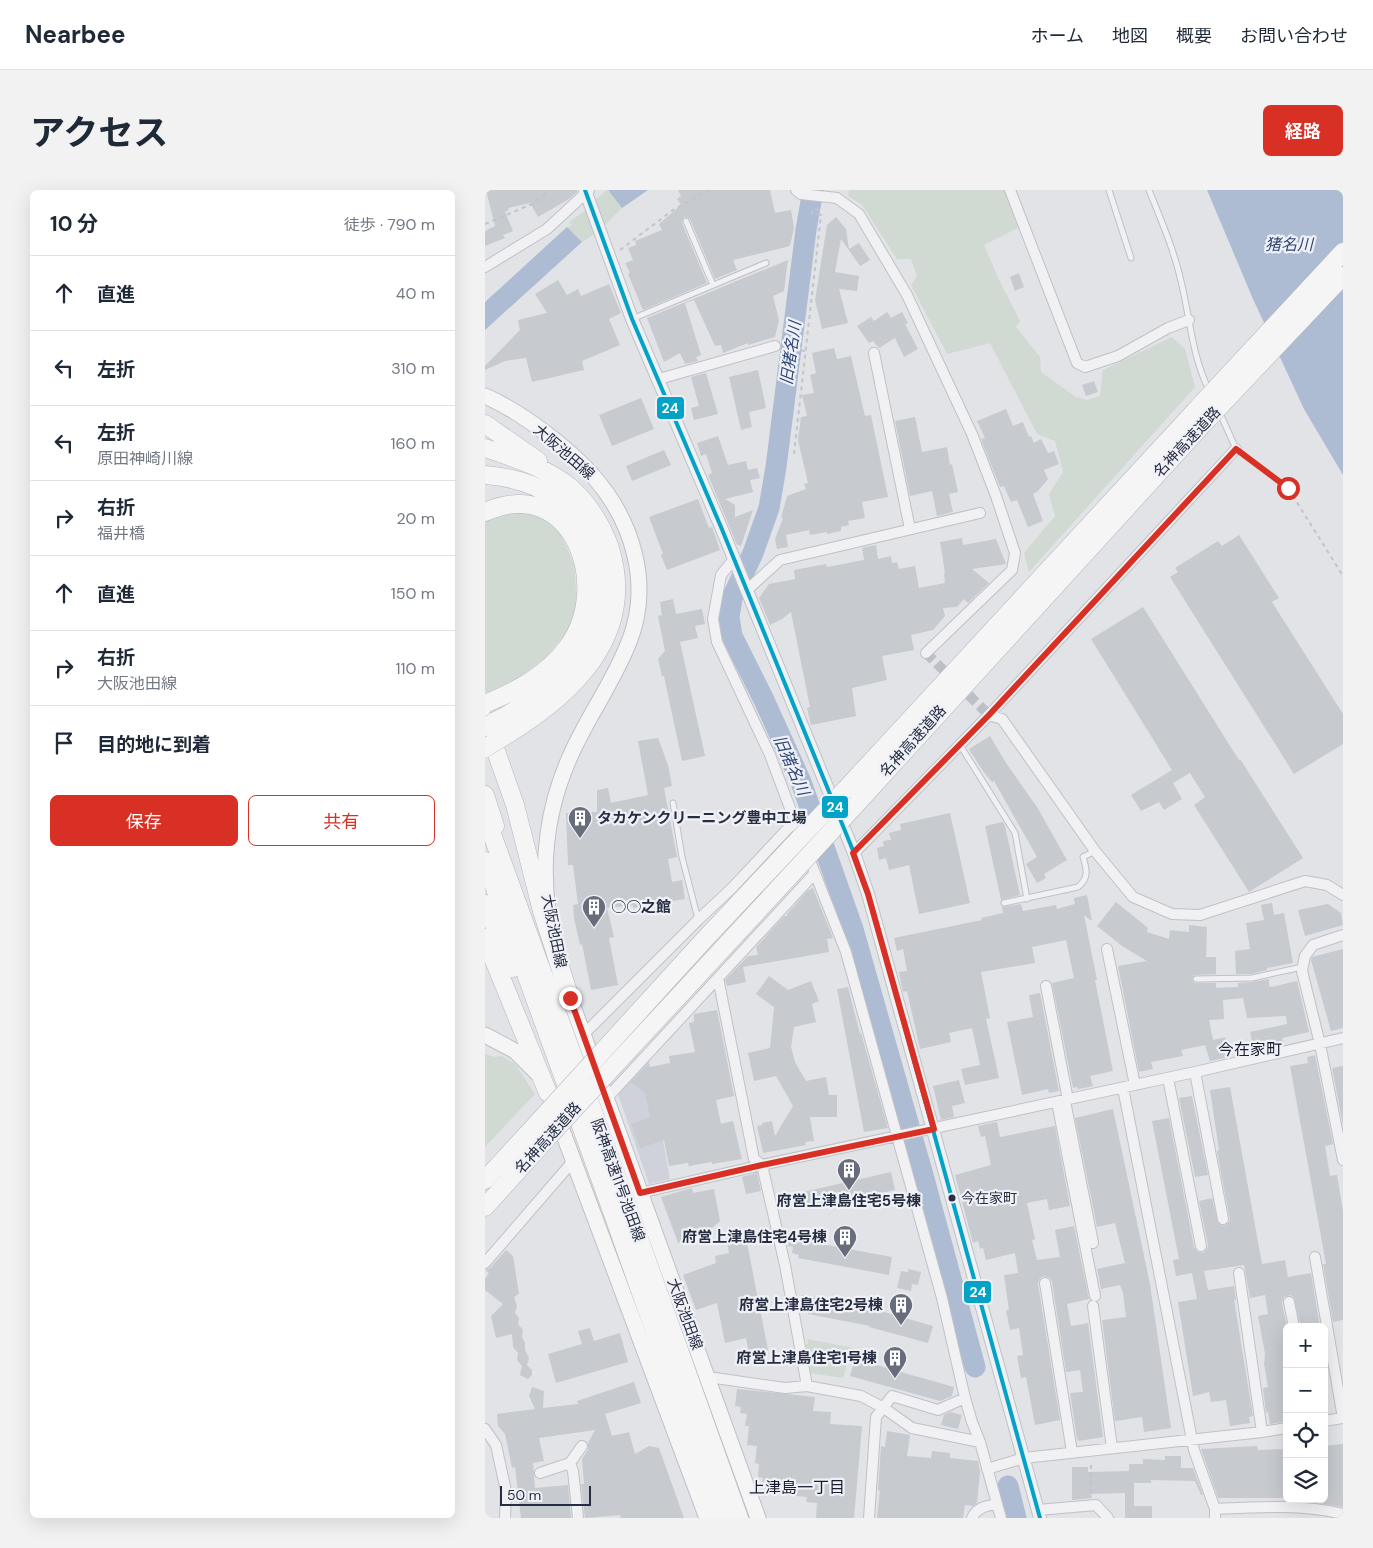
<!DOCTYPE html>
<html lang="ja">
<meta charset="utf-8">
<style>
:root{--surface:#fff;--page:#f2f2f3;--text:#1f2937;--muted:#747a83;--line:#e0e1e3;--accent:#d93025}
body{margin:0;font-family:"DM Sans","Noto Sans JP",sans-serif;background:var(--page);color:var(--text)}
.controls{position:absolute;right:15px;bottom:15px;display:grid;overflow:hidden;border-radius:8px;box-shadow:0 5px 20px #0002}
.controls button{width:45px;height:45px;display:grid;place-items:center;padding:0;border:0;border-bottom:1px solid var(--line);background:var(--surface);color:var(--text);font:25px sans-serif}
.scale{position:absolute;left:15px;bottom:12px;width:91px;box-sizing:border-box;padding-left:5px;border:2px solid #272e41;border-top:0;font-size:14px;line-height:18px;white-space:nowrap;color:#272e41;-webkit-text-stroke:4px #eff1f7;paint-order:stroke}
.stop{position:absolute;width:15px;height:15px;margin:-11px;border:4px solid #d93025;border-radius:50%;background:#fff}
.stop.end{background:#d93025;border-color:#fff;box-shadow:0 1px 5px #0008}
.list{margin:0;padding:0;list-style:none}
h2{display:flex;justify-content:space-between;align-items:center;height:65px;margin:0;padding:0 20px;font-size:21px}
h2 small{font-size:16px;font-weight:400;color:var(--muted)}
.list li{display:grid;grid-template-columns:32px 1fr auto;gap:15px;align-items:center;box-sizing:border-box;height:75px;padding:0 20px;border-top:1px solid var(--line)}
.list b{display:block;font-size:19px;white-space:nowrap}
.list p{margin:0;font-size:16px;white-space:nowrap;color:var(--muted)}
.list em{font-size:16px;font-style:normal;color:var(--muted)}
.actions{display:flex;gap:10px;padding:15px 20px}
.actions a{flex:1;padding:11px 0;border:1px solid var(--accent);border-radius:8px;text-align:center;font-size:18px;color:var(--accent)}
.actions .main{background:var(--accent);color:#fff}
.icon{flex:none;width:28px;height:28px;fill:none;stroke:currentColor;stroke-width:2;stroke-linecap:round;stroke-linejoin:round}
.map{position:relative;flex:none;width:858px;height:1328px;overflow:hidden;border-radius:8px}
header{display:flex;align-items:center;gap:30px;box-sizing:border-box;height:70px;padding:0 25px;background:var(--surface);border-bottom:1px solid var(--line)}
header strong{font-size:24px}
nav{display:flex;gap:28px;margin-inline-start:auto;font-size:18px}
.intro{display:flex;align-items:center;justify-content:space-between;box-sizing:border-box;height:120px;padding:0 30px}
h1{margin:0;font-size:35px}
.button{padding:12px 22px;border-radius:8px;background:var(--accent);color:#fff;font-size:18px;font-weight:700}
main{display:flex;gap:30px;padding:0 30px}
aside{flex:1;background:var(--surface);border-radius:8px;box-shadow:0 5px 20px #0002}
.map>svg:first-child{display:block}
</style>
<header>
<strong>Nearbee</strong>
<nav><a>ホーム</a><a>地図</a><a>概要</a><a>お問い合わせ</a></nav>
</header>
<div class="intro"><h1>アクセス</h1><a class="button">経路</a></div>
<main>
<aside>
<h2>10 分<small>徒歩 · 790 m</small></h2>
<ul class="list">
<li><svg class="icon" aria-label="ahead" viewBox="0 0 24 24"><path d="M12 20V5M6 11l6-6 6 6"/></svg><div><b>直進</b></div><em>40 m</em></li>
<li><svg class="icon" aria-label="left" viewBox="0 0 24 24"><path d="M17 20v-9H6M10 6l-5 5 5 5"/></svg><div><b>左折</b></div><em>310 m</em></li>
<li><svg class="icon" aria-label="left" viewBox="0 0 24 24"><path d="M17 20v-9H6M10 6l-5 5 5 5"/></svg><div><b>左折</b><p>原田神崎川線</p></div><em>160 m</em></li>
<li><svg class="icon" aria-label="right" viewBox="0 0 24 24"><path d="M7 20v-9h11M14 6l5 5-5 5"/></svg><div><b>右折</b><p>福井橋</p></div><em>20 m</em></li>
<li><svg class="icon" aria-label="ahead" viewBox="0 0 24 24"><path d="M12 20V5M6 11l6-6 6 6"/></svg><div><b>直進</b></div><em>150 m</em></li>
<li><svg class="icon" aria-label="right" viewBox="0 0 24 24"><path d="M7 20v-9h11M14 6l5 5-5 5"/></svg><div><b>右折</b><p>大阪池田線</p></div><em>110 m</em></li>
<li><svg class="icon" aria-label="arrive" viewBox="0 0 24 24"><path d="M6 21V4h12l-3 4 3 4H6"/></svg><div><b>目的地に到着</b></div></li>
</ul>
<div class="actions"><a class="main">保存</a><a>共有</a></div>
</aside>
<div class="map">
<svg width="858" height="1328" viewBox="0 0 858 1328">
<rect width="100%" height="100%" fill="#e1e3e7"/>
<path fill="#cfd2da" d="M163 869 185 989 164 994 133 904Z"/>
<path fill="#d0dad2" d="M122 0 127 4 137 18 120 35 110 10Z
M364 0H519L533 38 499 55 513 88 535 131 531 137 555 167 556 182 591 207 603 210 615 206 618 180 687 147 700 159 710 197 544 382 539 363 570 326 564 304 578 282 570 251 552 244 505 153 462 164 426 95 432 86 426 69H412L377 15 363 6Z
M101 20 111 43 97 52 82 37 87 36 84 32Z
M29 321 53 326 74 341 89 374 92 413 84 439 61 467 33 488 2 504 0 499V333L2 330Z
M0 864 10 867 17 866 30 874 50 904 0 957Z
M322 1149 374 1159 373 1162 364 1167 358 1188 324 1183 319 1155 323 1154Z"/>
<path fill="#aebcd3" d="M123 0H163L137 18Z
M722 0H858V285L819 219 768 109Z
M82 37 97 52 0 140V112Z"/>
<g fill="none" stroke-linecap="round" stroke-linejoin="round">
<path stroke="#aebcd3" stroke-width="21" d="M328 0 321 40 291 277 284 318 268 363 247 408 244 427 247 446 279 510 316 592 368 739 438 985 490 1177
M523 1296 531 1328"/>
</g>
<path fill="#c7cace" d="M1 0H92V2L84 9 53 27 45 13 23 18 24 20 20 22 28 41 18 45 20 48 0 56V41L10 36Z
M193 0H285L290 23 306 20 309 38 305 56 248 70 252 80 230 89 205 29 202 27H199L197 33 222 93 158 120 143 84 145 83 140 73 148 70 143 58 151 55 150 51 177 40 174 34 196 15 192 9 196 6Z
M351 27 361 39 364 59 374 53 385 70 375 76 356 49 350 82 374 86 372 101 354 99 363 133 337 139 330 110 342 35Z
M303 70 299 101 288 106 294 130 290 147 263 155V153L238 163 236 155 230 156 209 110 200 113 216 165 211 167 213 171 200 174 195 163 179 172 162 128Z
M534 83 539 97 530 101 525 87Z
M73 90 82 105 93 99 96 106 124 94 136 123 124 129 135 155 97 171 99 180 47 192 41 168 20 171 0 180V176L35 140 33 130 62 123 50 104Z
M402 122 406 128 417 122 423 133 420 134 433 159 419 167 410 148 394 158 388 151 384 153 372 136 386 127 389 131Z
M349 158 352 169 366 166 380 226 386 225 403 307 377 312 380 328 363 331 364 335 356 337V341L342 344V342L325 345 324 340 301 345 303 357 292 359 290 349 298 328H296L302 306 321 299 319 294 323 293 313 250 316 227 322 226 317 205 329 203 325 185 331 183 327 163Z
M273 180 281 218 264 222 267 237 256 240 244 187Z
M221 183 233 224 209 230 206 218 214 216 206 187Z
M609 191 613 202 601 206 597 195Z
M156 208 169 239 127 256 114 225Z
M521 219 528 236 538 232 544 247 546 246 549 253 556 249 563 263 569 261 574 274 559 280 563 289 553 301 548 304 558 331 543 337 532 310 526 312 519 296 515 297 496 249 500 248 492 231Z
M430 227 437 262 462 257 465 275 467 274 473 302 464 304 468 322 452 326 447 301 425 306 410 231Z
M233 246 243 275 261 271 263 280 272 278 275 288 265 290 268 302 240 309 250 315V327L268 320 256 356 252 355 223 285 227 283 221 264 216 266 212 253Z
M179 260 186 275 147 291 141 276Z
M213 309 224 338 227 337 235 360 182 380 176 365 178 364 164 327Z
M754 345 794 408 787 412 858 524V554L809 584 685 387 693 382 690 378 733 351 737 356Z
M477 348 478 355 511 349 521 374 487 379 504 393 483 413 479 409 472 417 458 418 460 426 448 440 426 445 429 460 397 466 402 490 367 498 371 526 326 535 322 518 325 517 306 422 297 429 285 435 274 408 284 394 310 389 309 380 341 374 342 377 379 370 377 358 391 355 393 369 406 366 407 373 412 372 414 379 430 376 434 398 460 393 459 383H460L455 352Z
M188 409 191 424 217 419 220 434 210 436 213 448 195 452 220 566 197 571 179 486H177L173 469 180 461 173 426 177 425 175 412Z
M658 417 747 559 754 570 755 569 818 668 764 702 709 615 720 607 705 583 688 593 697 609 679 620 674 612 656 621 646 605 687 580 606 449Z
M505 546 521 573 552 617 582 670 559 684 561 688 552 693 541 674 552 667 509 591 507 592 498 581 484 559Z
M173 548 183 575 187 596 179 598 192 667 183 669 187 692 197 690 200 709 148 718V715L122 718 129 747 124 748 133 795 106 800 97 754 95 755 89 728 88 715 93 714 88 675H83L81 623 112 622V600L123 598 126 613 163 605 153 551Z
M465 623 485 713 434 724 424 675 404 680 401 668 394 670 392 658 399 656 398 651 406 650 404 643 416 640 415 634Z
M518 632 520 636 535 705 516 710 500 636Z
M328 698 348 748 342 749 344 762 258 777 261 792 242 796 240 790 263 766 273 765 271 757 273 755 299 726H302V724L322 701Z
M602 705 607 731 599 725 612 790H610L628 881 605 886 608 896 593 899 592 897 588 898 567 793 589 788 581 750 547 757 550 773 496 782 505 828 501 829 514 888 480 895 476 879 495 875 487 838 464 843 466 852 435 859 422 801 418 802 414 782 422 781 418 759 412 761 409 748 497 730 496 728 518 723 517 717 536 714 538 721 571 715 572 719 590 714 589 708Z
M631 712 663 738 662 742 684 749 685 740 704 742V735L722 737 721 767H731V784L709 785 707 789 709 793H731V798L753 797V793L767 792 784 789V796L787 797 812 791 824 842 797 848 799 853 769 861 765 842 802 834 801 826 762 828 758 808 738 810 739 829 724 830 728 850 740 847 745 867 725 871 720 855 696 860 698 866 666 872 668 879 654 882 633 776 662 771 637 756 612 736Z
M787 713 789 725 799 723 808 773 782 778V780L766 784H751L750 761 765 759 761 733 779 730 776 715Z
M843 714 856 723 858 735 820 746 813 720Z
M858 759V838L846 841 826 770 827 767Z
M284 786 303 800 326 791 334 811 327 814 331 832 309 837 306 857 310 872 321 891 341 887 344 905H352V927H325L329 951 320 952 321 955 278 963 272 936 277 935V933L287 931 290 946 308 916 291 886 269 891 263 863 285 858 289 817 271 804Z
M363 797 375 844 376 843 403 938 379 942 352 799Z
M555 803 574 901 564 903 563 899 537 905 522 832 548 827 544 805Z
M232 820 249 906 231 910 236 934 248 931 257 969 227 974V972L204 976 203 973 184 976 179 950 155 958 146 934 165 927 160 903 146 892 164 873 165 877 185 873 184 866 210 862 204 833 209 832V824Z
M830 865 848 954 840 956 845 986 852 985 858 1021V1130L848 1132 838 1074H841L805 876 823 873 822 867Z
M858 876V935L847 878Z
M474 890 480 913 467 916 469 927 456 930 448 896Z
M745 897 777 1074 800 1070 803 1087 826 1083 835 1137H816L809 1108 806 1105 799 1107 797 1113 802 1137V1231L785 1234 783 1222 781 1223 778 1198 783 1197 779 1174 780 1164 773 1126 783 1124 780 1105 765 1108 759 1075 719 1081 723 1100 749 1096 751 1110H749L768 1226 764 1227 765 1233 745 1236 741 1210 726 1212 724 1202 708 1206 693 1112 712 1109 707 1083 691 1086 688 1070 694 1069 667 931 684 928 709 1057 713 1062 718 1063 722 1059 723 1055 714 1011 727 1008 733 1033 739 1036 745 1031 732 961 734 960 725 900Z
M707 906 723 985 710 987 694 908Z
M628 919 665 1094 686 1238 659 1242 657 1227 630 1231 617 1130 641 1127 638 1103 635 1095 616 1099 612 1079 640 1073 630 1033 612 1037 590 928Z
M512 932 515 947 570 936 585 1016 564 1020 562 1009 542 1013 550 1049 547 1050 552 1070 575 1067 570 1040 589 1036 604 1109 582 1114 586 1136 603 1133 618 1247 594 1251 592 1249 585 1203 598 1202 595 1180 581 1182 567 1092 565 1088 559 1086 555 1088 553 1094 575 1230 550 1235 541 1187 536 1188 532 1166 538 1165 534 1138 525 1140 521 1120H524L519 1085 533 1083 530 1063 501 1070 498 1058 495 1059 493 1051 488 1053 470 985 506 975 500 946 496 947 493 936Z
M406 982 410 1000 322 1019V1018L316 1019 315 1015 308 1016 305 1005Z
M272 983 276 1001 261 1004 257 987Z
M207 998 208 1003 229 999 235 1031 222 1042 193 1053 176 1007Z
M260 1043 283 1160 264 1164 261 1148 240 1153 232 1113 211 1120 198 1085 231 1073 230 1066 244 1063 241 1046Z
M304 1045 315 1048V1050L407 1067 404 1085 313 1068 314 1065 307 1063 308 1057 303 1056Z
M21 1060 28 1066 34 1104 29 1107 32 1116 30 1123 34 1128 33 1134 38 1140 37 1147 40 1153V1160L44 1168 42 1175 47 1180V1185L43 1189 35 1185 37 1176 32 1170 33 1163 28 1157 27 1144 11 1148 6 1126 18 1114 0 1100V1089L4 1083 0 1080 5 1078Z
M423 1079 436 1082 433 1095 427 1094 426 1101 412 1098 416 1081 423 1082Z
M317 1105 385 1118 448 1136 443 1153 384 1137 385 1136 323 1124V1122L315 1121Z
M105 1138 109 1151 135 1143 143 1172 71 1193 63 1164 97 1154 93 1141Z
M370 1169 469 1197 467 1206 455 1211 365 1186Z
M149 1192 156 1213 120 1224 127 1246 144 1242 150 1264 164 1256 174 1258 199 1328H136L135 1325 100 1328 96 1294H99L97 1269 103 1260V1253L110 1240 54 1248 59 1271 48 1273 50 1298 83 1295 86 1328H36L30 1277 27 1278 20 1244 13 1236 12 1224 50 1219 44 1206 47 1197 59 1201 58 1218 93 1214 92 1211Z
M252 1199 330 1207 328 1221 346 1222 345 1234 377 1236 369 1328H331L332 1313 321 1312 322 1307 299 1305 300 1295 277 1292 278 1288 273 1287 274 1274 270 1273 272 1256 262 1255 264 1236H260L262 1224 255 1223 256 1217 250 1216Z
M465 1222 477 1225 473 1239 456 1235 459 1225Z
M402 1241 425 1245 422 1266 446 1268 447 1261 465 1263V1268L493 1271 495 1281 492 1313 488 1316 480 1315 478 1328H392L395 1301 393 1300 396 1256 400 1257Z
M858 1254V1317L827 1312 803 1310 839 1309V1282H841L839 1256Z
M772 1256 773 1260 802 1259V1308H733L716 1259Z
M680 1266H696V1278H708L718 1305H716L710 1291 666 1290V1293H649V1316H667V1328H640V1303L606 1304 607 1308 587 1310V1277H603V1282L644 1281V1274H658V1269L680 1270Z"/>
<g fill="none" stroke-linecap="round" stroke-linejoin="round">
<path stroke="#bcbfc6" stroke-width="10" stroke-dasharray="10 5" stroke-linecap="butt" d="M441 463 504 525"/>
<g stroke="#bfc1c5" stroke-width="7">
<path id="service" d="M624 0 646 68
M664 0C676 30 689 60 696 91 705 128 707 166 724 200
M201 31 228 95
M147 129 281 73
M734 221 751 259
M475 555 530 643 542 709
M188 613 197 667 213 729
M519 713 593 697C604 688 602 680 598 667L610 661
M711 789 767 788 817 777"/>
</g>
<g stroke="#bfc1c5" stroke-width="12">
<path id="minor" d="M311 0 316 4 352 8 374 24 422 105 487 244 511 306 530 363 527 380 441 463
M525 0 592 173 600 177 633 166 683 138 704 130
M0 77 62 39 104 0
M389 163 425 339
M174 189 290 156
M249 369 236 385 228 429 232 452 285 565 317 650
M262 400 295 370 495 323
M504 525 517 529 610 661 648 707 687 724 715 725 820 691 842 695 858 705
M322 663 361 762 457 1108 480 1208 487 1232 495 1252 516 1328
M369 663 504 525 751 259
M858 745 828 755 820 766 817 781 835 854 858 970
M622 759 650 895
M233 788 269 969 277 975 300 1075 322 1196
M561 796 583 910
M98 845 214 729 247 698 309 632
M710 882 738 1029
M683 888 716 1056
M638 898 709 1260 730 1319
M121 909 330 683
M580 911 608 1053
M572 912 610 1106
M155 1003 277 975 710 882 858 848
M830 1067 858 1228
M0 1073 89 970
M754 1083 777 1242
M560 1093 587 1262
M804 1112 809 1137
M608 1116 627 1258
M223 1187 300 1198 322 1196 376 1206 399 1218 427 1238 495 1252
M839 1231 858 1228
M0 1239 11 1255 21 1301 20 1328
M85 1273 88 1281 93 1328
M502 1279 539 1268 777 1242 802 1238
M55 1283 85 1273 97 1256
M553 1320 611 1315 623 1328
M384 1328 391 1227 407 1206 453 1220 480 1208
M487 1328C492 1317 501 1316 512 1314
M730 1328V1319C773 1317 816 1314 858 1324"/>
</g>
<g stroke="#bfc1c5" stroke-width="14">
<path id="tertiary" d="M100 0 147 129 236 337 369 663 383 704 555 1328"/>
</g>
<g stroke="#bdc0c5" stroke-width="17">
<path id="primary" d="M0 206C35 221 84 258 109 287 148 332 167 395 144 452 128 493 101 529 84 569 63 617 56 670 63 721
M81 797 273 1328
M0 845 30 861 52 883
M71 924 222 1328"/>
</g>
<g stroke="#b3b6bc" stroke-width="19">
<path id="motorway" d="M0 234 53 271
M0 258C29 268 62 278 86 298 104 314 117 336 125 358 152 447 86 506 18 547
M0 285C24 287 52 294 71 309 115 342 127 404 101 452 81 488 47 512 11 531
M0 322C88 283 129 398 81 459 60 486 31 501 0 514
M0 530 30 615 57 721 85 808
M359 601 711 220
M0 605 10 636
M365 621 719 233
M0 625 139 1006 254 1328
M0 671 124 1013 236 1328
M0 714 28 778
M0 748 63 903
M0 990 56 929
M0 1017 66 944"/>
</g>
<path stroke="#c3c4ca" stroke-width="2" stroke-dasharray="4 4" stroke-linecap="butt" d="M0 34 47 14 61 3 62 0
M135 60 188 20 224 0
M300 158 320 161
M309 264 336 25 327 23 328 19 335 20V17
M759 265 803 298 858 386
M606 1303V1271"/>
<use href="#service" stroke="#f1f1f3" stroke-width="5"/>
<use href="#minor" stroke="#f1f1f3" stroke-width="10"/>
<use href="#tertiary" stroke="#f1f1f3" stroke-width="12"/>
<use href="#primary" stroke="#f5f5f6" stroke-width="15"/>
<use href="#motorway" stroke="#f5f5f6" stroke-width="18"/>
<g stroke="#b3b6bc" stroke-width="19" stroke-linecap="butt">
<path id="motorway-bridge" d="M711 220 858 62
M719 233 858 86
M0 537 11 531
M0 558 18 547
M56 929 219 750 359 601
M66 944 365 621"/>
</g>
<use href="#motorway-bridge" stroke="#f5f5f6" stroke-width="18"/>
<g stroke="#eff1f7" stroke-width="8">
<path id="bus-1" d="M100 0 147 129 236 337 369 663 383 704 555 1328"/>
</g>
<use href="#bus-1" stroke="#02a3c7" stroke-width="4"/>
</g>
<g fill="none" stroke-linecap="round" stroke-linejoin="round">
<path stroke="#d93025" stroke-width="6" d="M85 808 155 1003 277 975 449 939 383 704 368 663 504 525 751 259 803 298"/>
</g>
<defs>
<g id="building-pin" transform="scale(1.25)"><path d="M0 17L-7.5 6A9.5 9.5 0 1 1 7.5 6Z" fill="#686d7b" stroke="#eff1f7"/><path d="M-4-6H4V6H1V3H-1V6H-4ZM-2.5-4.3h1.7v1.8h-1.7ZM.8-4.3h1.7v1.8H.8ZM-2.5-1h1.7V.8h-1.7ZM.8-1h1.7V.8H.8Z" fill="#fff"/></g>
</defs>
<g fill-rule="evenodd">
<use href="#building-pin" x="95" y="628"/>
<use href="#building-pin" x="109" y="717"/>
<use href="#building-pin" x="364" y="980"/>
<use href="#building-pin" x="360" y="1047"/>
<use href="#building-pin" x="416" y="1115"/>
<use href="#building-pin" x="410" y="1168"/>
</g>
<circle fill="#272e41" stroke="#eff1f7" stroke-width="2" cx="467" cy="1008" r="4.5"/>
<g text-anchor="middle" stroke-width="4.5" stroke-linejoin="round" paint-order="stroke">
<g font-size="14" fill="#272e41" stroke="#eff1f7" text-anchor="start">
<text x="476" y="1013">今在家町</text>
</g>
<g font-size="15" fill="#272e41" stroke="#eff1f7">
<text transform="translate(702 252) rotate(-47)" y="5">名神高速道路</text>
<text transform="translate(79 262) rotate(41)" y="5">大阪池田線</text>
<text transform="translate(428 551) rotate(-48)" y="5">名神高速道路</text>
<text transform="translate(69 741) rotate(79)" y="5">大阪池田線</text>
<text transform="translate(63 948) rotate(-48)" y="5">名神高速道路</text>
<text transform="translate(133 990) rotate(70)" y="5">阪神高速11号池田線</text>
<text transform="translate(200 1124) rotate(70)" y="5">大阪池田線</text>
</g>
<g font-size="15" font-weight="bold" fill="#272e41" stroke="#eff1f7" text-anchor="end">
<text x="112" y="633" text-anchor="start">タカケンクリーニング豊中工場</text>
<text x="126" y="722" text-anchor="start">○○之館</text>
<text x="364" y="1016" text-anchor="middle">府営上津島住宅5号棟</text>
<text x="342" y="1052">府営上津島住宅4号棟</text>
<text x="398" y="1120">府営上津島住宅2号棟</text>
<text x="392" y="1173">府営上津島住宅1号棟</text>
</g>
<g font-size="16" font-style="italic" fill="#2f4777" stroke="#eff1f7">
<text x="804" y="60">猪名川</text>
<text transform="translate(305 163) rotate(-82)" y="6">旧猪名川</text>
<text transform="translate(307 575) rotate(66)" y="6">旧猪名川</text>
</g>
<g font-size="16" fill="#191f32" stroke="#eff1f7">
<text x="765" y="865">今在家町</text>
<text x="312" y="1303">上津島一丁目</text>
</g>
</g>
<g stroke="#eff1f7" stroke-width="2">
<rect x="171" y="206" width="29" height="24" rx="5" fill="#02a3c7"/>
<rect x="336" y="605" width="28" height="24" rx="5" fill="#02a3c7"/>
<rect x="478" y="1090" width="29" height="24" rx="5" fill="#02a3c7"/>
</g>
<g font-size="14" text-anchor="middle" font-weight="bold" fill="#fff">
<text x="185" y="223">24</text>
<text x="350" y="622">24</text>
<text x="493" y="1107">24</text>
</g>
</svg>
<div class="controls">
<button>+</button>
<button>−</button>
<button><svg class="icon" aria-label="locate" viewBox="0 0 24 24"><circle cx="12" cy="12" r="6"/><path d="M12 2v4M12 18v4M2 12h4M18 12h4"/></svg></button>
<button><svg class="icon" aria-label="layers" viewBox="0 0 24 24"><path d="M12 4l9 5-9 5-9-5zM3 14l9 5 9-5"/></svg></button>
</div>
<div class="scale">50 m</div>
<div class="stop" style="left:803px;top:298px"></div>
<div class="stop end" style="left:85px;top:808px"></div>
</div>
</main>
